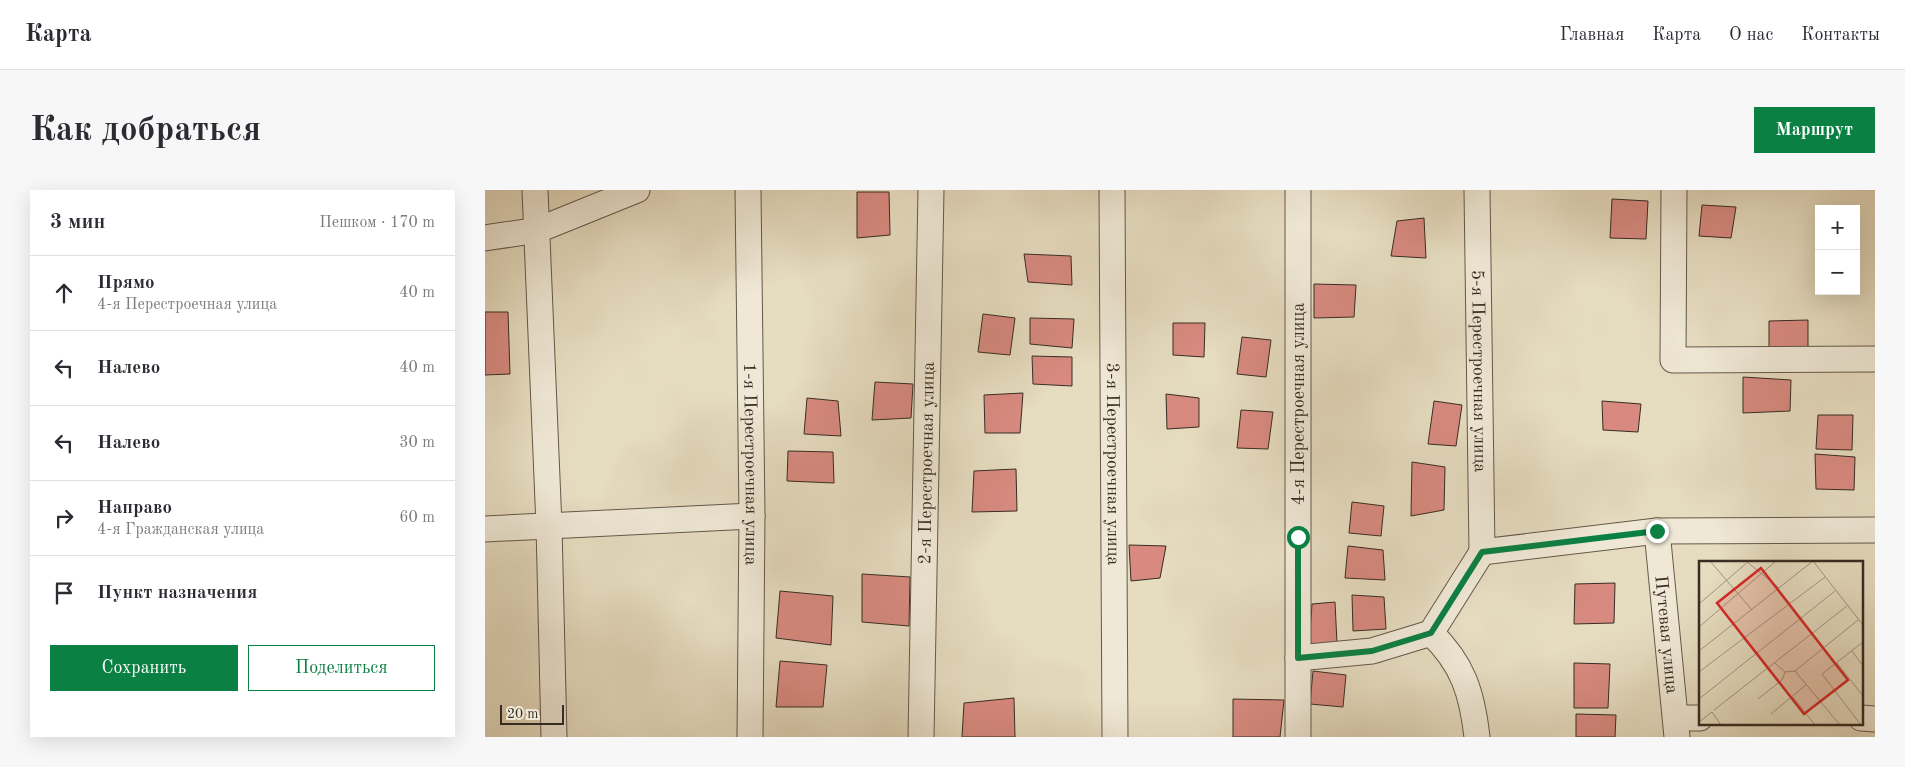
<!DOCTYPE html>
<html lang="ru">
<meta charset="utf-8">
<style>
:root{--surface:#fff;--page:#f7f7f7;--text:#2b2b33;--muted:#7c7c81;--line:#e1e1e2;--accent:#0b8043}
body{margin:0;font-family:"Old Standard TT",serif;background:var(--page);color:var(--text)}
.controls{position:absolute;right:15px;top:15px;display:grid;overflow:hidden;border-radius:0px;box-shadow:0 5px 20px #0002}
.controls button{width:45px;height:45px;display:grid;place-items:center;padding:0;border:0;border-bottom:1px solid var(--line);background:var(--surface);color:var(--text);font:25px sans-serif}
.scale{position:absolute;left:15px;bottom:12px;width:64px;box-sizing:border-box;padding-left:5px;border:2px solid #382c22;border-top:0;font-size:14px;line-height:18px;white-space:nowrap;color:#382c22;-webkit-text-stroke:4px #efe8d6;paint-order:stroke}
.stop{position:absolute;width:15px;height:15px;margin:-11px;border:4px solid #0b8043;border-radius:50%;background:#fff}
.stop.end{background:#0b8043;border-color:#fff;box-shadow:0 1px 5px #0008}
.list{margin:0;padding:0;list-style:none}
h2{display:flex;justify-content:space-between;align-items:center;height:65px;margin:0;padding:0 20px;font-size:21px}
h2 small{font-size:16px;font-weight:400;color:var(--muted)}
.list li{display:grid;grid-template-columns:32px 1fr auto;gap:15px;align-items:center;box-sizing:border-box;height:75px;padding:0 20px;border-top:1px solid var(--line)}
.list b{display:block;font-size:19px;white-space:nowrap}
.list p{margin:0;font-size:16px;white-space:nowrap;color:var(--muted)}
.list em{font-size:16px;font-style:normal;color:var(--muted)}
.actions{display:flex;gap:10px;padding:15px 20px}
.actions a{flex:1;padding:11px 0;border:1px solid var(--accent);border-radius:0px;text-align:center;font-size:18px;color:var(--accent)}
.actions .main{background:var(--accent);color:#fff}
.icon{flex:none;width:28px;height:28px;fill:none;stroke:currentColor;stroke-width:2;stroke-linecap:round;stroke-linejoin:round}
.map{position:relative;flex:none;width:1390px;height:547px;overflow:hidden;border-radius:0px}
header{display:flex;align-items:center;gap:30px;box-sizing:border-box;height:70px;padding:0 25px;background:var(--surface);border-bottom:1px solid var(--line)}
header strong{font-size:24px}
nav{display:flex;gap:28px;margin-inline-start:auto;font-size:18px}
.intro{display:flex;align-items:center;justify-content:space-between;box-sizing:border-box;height:120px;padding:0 30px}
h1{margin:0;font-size:35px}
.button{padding:12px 22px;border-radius:0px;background:var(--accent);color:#fff;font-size:18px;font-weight:700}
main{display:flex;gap:30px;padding:0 30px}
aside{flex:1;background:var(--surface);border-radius:0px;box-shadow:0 5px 20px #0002}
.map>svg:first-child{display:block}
</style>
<header>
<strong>Карта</strong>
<nav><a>Главная</a><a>Карта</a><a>О нас</a><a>Контакты</a></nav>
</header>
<div class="intro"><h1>Как добраться</h1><a class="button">Маршрут</a></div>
<main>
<aside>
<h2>3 мин<small>Пешком · 170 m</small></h2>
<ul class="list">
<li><svg class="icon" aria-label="ahead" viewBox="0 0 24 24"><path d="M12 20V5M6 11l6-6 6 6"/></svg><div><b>Прямо</b><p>4-я Перестроечная улица</p></div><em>40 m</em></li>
<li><svg class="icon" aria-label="left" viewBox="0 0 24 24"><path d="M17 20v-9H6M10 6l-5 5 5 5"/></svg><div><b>Налево</b></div><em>40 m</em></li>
<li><svg class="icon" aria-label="left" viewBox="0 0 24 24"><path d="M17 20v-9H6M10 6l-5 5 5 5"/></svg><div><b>Налево</b></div><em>30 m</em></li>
<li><svg class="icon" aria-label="right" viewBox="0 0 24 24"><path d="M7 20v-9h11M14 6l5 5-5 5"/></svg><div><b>Направо</b><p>4-я Гражданская улица</p></div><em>60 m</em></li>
<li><svg class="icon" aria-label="arrive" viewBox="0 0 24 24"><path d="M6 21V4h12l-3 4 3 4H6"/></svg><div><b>Пункт назначения</b></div></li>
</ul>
<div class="actions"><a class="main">Сохранить</a><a>Поделиться</a></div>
</aside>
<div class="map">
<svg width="1390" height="547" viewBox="0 0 1390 547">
<rect width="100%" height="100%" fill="#e6dcc0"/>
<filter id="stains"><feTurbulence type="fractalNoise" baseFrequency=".004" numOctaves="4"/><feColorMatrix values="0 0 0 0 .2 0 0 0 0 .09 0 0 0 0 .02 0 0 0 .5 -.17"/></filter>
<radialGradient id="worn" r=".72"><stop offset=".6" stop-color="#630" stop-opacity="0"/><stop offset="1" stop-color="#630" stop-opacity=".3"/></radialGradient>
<path fill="#d88a80" stroke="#382c22" d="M372 2H404L405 45 372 48Z
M1127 9 1163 11 1161 49 1125 48Z
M1217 15 1251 17 1246 48 1214 46Z
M939 28 941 68 906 66 912 31Z
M539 64 586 66 587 95 543 92Z
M829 94 871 95 869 127 829 128Z
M0 122H23L25 184 0 185Z
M498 124 530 128 525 165 493 162Z
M545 128 589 129 587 158 545 154Z
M1323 130V161H1284V131Z
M688 133H720L719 167 688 165Z
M757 147 786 150 781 187 752 184Z
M547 166 587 167V196L548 194Z
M1258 187 1306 190 1305 221 1258 223Z
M390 192 428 194 426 228 387 230Z
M538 203 535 243H500L499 205Z
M681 204 714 208V237L682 239Z
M322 208 353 211 356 246 319 244Z
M949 211 977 215 971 256 943 254Z
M1117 211 1156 214 1153 242 1118 240Z
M756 220 788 222 783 259 752 258Z
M1333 225H1368L1367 260 1331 259Z
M303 261 348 262 349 293 302 291Z
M1330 264 1370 267 1369 300 1331 299Z
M927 272 960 277 959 320 926 326Z
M531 279 532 321 487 322 489 281Z
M867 312 899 316 896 346 864 343Z
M644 355 681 356 675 388 646 391Z
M863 356 898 360 900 390 860 388Z
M377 384 425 387 424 436 377 432Z
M1130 393 1129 433 1089 434 1090 394Z
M295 401 348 406 346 455 291 448Z
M867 405 899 407 901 439 868 441Z
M850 412 852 453 824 456 827 414Z
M295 471 342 475 338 517H291Z
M1089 473 1125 474 1123 518H1089Z
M828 481 861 485 858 517 825 514Z
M529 508 530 547H477L479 513Z
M748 509 799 510 795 547H748Z
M1091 524 1131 525 1130 547H1091Z"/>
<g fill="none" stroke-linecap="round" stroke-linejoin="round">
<g stroke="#64584a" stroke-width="27">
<g id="minor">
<path d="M50 0 64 336 69 547"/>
<path id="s1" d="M263 0 267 326 265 547"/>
<path id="s2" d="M627 0 630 547"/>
<path d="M813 0V547"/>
<path id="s3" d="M992 0 997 362"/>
<path d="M1189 0 1188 170 1390 169"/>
<path d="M0 48 53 40 152 0"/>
<path d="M0 339 267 326"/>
<path id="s4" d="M1172 341 1192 547"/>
<path d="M997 362 1172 341 1390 340"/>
<path d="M946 443C978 474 987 503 992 547"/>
<path d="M813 468 887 461 946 443 997 362"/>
<path d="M1191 528H1215"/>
<path d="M1376 528 1390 529"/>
<path id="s5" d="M436 547 446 0"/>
</g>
</g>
<use href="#minor" stroke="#efe8d6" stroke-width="25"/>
</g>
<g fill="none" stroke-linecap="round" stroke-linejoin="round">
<path stroke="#0b8043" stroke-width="6" d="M813 347V468L887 461 946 443 997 362 1172 341"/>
</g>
<g text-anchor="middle" stroke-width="4" stroke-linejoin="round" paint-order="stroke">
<g font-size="18" fill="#382c22" stroke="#efe8d6">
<text dy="6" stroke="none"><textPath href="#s3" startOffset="181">5-я Перестроечная улица</textPath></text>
<text transform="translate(813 214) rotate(-90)" y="6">4-я Перестроечная улица</text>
<text dy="6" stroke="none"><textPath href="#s1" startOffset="274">1-я Перестроечная улица</textPath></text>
<text dy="6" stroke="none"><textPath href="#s5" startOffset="274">2-я Перестроечная улица</textPath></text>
<text dy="6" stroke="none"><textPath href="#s2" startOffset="274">3-я Перестроечная улица</textPath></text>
<text dy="6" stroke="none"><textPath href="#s4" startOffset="104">Путевая улица</textPath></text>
</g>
</g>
<g transform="translate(1214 371)">
<rect width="164" height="164" fill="#e6dcc0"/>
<path fill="none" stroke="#a09681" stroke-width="1" d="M11 0 53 49M47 0 80 27M114 0 164 64M0 43 50 0M0 66 77 0M0 90 114 0M153 90 164 105M76 102 86 111 96 110M138 102 164 135M96 110 159 59M96 110 141 164M0 111 126 16M94 136 116 164M0 138 136 30M59 138 83 119 86 111M15 149 148 45M72 153 108 123M0 161 13 151 22 164M162 164 123 113 164 81"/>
<path fill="#d62828" fill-opacity="0.15" stroke="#d62828" stroke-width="2.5" d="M62 7 149 119 105 153 18 42Z"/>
<rect width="164" height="164" fill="none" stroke="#382c22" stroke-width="2.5"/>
</g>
<rect width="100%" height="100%" filter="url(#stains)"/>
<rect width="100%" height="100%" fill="url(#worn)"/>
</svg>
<div class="controls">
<button>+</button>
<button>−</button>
</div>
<div class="scale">20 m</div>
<div class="stop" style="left:813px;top:347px"></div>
<div class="stop end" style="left:1172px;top:341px"></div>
</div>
</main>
